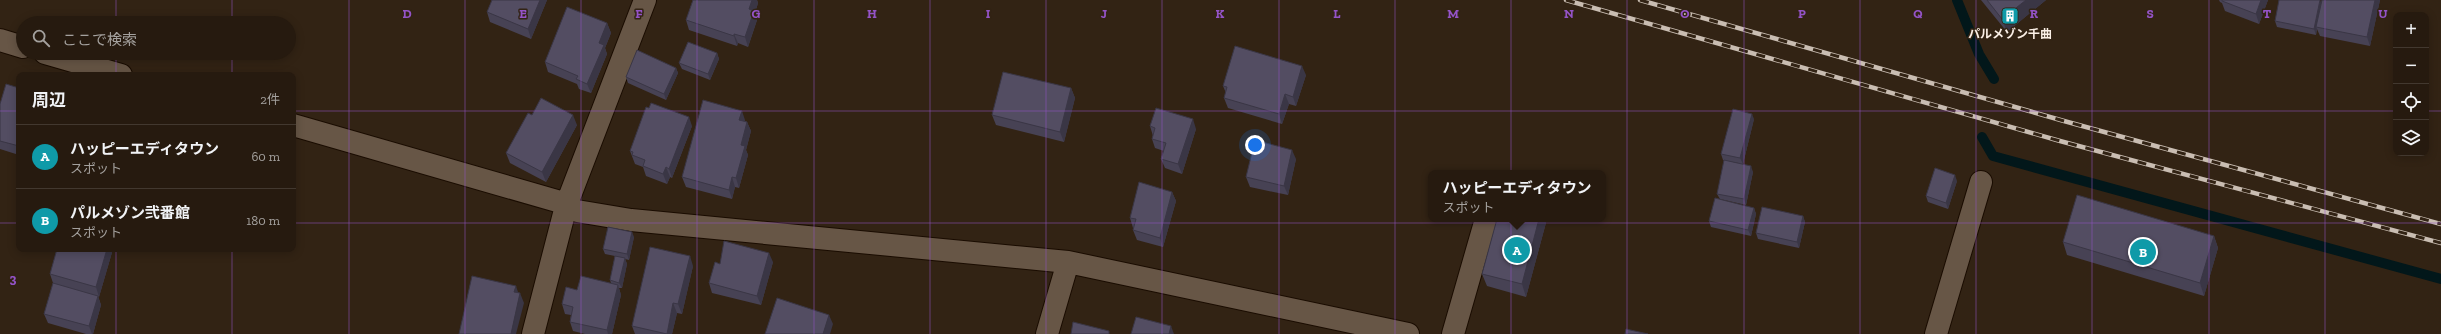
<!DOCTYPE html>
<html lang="ja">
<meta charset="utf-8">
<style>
:root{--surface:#261a0f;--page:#32271d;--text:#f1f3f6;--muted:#a4a19e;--line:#42382f;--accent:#d6b534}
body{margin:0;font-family:"Zilla Slab","Noto Sans JP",serif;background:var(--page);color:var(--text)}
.controls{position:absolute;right:12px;top:12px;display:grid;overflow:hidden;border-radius:8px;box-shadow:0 2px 10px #0003}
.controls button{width:36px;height:36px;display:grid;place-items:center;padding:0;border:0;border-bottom:1px solid var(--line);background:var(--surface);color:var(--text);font:20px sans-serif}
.you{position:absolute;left:1255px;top:145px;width:14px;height:14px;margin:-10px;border:3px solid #fff;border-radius:50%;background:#1a73e8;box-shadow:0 0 0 6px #1a73e833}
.badge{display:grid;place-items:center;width:26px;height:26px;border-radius:50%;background:var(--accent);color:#fff;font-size:13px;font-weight:700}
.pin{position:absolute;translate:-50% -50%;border:2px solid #fff;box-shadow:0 1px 4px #0006}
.popup{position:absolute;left:1428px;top:170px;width:178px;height:52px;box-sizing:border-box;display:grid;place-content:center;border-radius:8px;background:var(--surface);filter:drop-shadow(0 1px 3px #0005);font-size:13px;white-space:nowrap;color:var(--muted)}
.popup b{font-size:15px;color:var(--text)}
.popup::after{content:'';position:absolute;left:50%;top:100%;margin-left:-8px;border:8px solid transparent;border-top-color:var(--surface)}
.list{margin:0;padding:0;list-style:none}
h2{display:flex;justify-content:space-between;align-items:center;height:52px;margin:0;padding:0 16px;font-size:17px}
h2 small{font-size:13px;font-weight:400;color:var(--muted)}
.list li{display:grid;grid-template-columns:26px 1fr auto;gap:12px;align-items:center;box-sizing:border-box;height:64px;padding:0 16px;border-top:1px solid var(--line)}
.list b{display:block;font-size:15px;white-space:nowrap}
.list p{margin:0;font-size:13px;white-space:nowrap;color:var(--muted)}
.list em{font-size:13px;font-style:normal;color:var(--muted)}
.icon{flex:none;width:22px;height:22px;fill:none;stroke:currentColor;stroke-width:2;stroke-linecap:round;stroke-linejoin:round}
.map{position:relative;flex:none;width:2441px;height:334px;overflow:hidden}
.search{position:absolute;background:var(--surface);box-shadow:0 2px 10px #0003;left:16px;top:16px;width:280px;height:44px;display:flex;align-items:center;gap:10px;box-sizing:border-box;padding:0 14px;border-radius:22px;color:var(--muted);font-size:15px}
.panel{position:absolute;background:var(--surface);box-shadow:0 2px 10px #0003;left:16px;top:72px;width:280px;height:180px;border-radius:8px}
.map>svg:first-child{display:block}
</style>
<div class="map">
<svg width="2441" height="334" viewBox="0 0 2441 334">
<rect width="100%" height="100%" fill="#322314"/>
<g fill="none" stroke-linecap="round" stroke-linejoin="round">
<path stroke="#02171a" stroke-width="10" d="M1957 0 1979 54 1994 79
M1982 137 1993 156 2441 279"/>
<g stroke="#1a0c01" stroke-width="24">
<path id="minor" d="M0 40 23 47
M45 53 121 75
M293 125 557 201 577 211 631 220 1068 262 1408 334
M533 334 566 206 645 0
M1047 334 1068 262
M1453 334 1486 219
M1936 334 1981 182"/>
</g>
<use href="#minor" stroke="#675646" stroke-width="22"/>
<g stroke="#c9bdb2" stroke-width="4.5">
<path id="rail" d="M1566 0 2060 141 2441 243
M1640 0 2064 121 2441 224"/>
</g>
<use href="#rail" stroke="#322314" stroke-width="3" stroke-dasharray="9" stroke-linecap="butt"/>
</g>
<path fill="#474254" d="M492 0H547L531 39 490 22 487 12Z
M693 0H757L758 3 755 13 757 20 748 47 738 43 737 46 689 30 686 20Z
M1981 0H2046L2007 32Z
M2219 0H2268L2259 24 2225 11 2222 3 2220 2Z
M2320 0 2321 4 2322 0H2380L2370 46 2320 36 2317 29 2316 35 2277 27 2275 21Z
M607 23 611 33 605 48 607 54 591 93 579 89 577 84 548 72 545 62Z
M717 53 719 59 710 80 682 69 679 63Z
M676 68 678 73 666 100 628 83 626 77Z
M1306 75 1296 106 1289 104 1282 124 1228 108 1224 98 1226 93 1223 86Z
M19 88V155L0 149V104Z
M1071 88 1075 98 1064 142 996 125 992 115Z
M532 115 577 125 546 182 510 163 506 153Z
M1754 119 1743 164 1753 172 1746 205 1720 199 1717 194 1738 163 1723 160 1721 154Z
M745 120V121L747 122 751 131 746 150 748 155 739 188 735 187 732 199 686 187 682 177Z
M692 126 672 178 670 177 667 184 646 176 643 167 635 164 630 151Z
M1150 126 1196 129 1182 174 1165 168 1161 159 1164 151 1155 148 1152 139 1153 136Z
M1296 159 1288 195 1250 187 1246 177Z
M1957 181 1948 209 1928 202 1926 196Z
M1172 192 1176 201 1163 247 1137 240 1133 230 1134 228H1133L1130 218Z
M1754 208 1756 214 1751 236 1711 227 1709 221Z
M1803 216 1805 222 1799 248 1758 239 1756 233Z
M1547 219 1526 297 1487 286 1482 274Z
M2214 236 2218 248 2204 296 2067 255 2063 242Z
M634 237 629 260 625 259 627 264 622 288H619L621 295 612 334H585L573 331 570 322 571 315 565 314 562 304 577 290 611 283 610 280 615 256 605 254 603 249Z
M57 249H113L99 297 98 296 101 305 93 334H86L48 323 44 314 53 283 50 274Z
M773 262 761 305 712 293 709 283 720 264Z
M693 266 682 314 677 313 672 334H635L632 326Z"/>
<path fill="#3a3645" d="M540 0H547L531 39 528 29Z
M752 0H757L758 3 755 13 757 20 748 47 745 37 749 9Z
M2026 0H2046L2007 32 2002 19Z
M2261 0H2268L2259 24 2256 14Z
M2320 0 2322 6 2316 27 2317 29 2316 35 2314 29Z
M2375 0H2380L2370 46 2367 37Z
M607 23 611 33 605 48 607 54 591 93 587 84 599 43Z
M734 34 738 43 737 46 734 36Z
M717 53 719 59 710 80 708 74Z
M1302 66 1306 75 1296 106 1293 97Z
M676 68 678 73 666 100 664 94Z
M1071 88 1075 98 1064 142 1060 132Z
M1285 94 1289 104 1282 124 1279 114Z
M742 111 745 120 742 129 739 120Z
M1752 114 1754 119 1743 164 1740 158Z
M573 115 577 125 546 182 542 172Z
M689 117 692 126 672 178 669 169Z
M1193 119 1196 129 1182 174 1178 164Z
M747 122 751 131 746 150 748 155 739 188 736 178 741 145Z
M1292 150 1296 159 1288 195 1284 186Z
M1751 166 1753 172 1746 205 1744 199Z
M666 167 670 177 667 184 663 174Z
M1955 175 1957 181 1948 209 1946 203Z
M732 177 735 187 732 199 729 190Z
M1172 192 1176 201 1163 247 1160 238Z
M1754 208 1756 214 1751 236 1748 230Z
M1803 216 1805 222 1799 248 1797 242Z
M1539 219H1547L1526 297 1522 284Z
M632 232 634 237 629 260 627 254Z
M2214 236 2218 248 2204 296 2200 283Z
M107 249H113L99 297 96 287Z
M769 253 773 262 761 305 757 296Z
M690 256 693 266 682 314 678 304Z
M625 258 627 264 622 288 619 283Z
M618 285 621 295 612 334H608L607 330Z
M516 286 519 295 514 292Z
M520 293 524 303 516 334H511Z
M98 296 101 305 93 334H92L89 326Z
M673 303 677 313 672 334H667Z
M829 315 833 324 830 334H823Z
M1171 326 1174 334H1169Z"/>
<path fill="#534d62" stroke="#3a3645" d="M492 0H540L528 29 487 12Z
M693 0H752L749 9 754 11 745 37 734 34V36L686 20Z
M1987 0H2026L2002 19Z
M2222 0H2261L2256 14 2222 1Z
M2279 0H2320L2314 29 2275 21Z
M2322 0H2375L2367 37 2316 27Z
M567 7 607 23 599 43 604 45 587 84 576 79 578 76 545 62Z
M688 42 717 53 708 74 679 63Z
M1235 46 1302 66 1293 97 1285 94 1279 114 1224 98 1227 87 1223 86Z
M637 50 676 68 664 94 626 77Z
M1003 72 1071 88 1060 132 992 115Z
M6 84 19 88V146L0 141V104Z
M541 98 573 115 542 172 506 153 528 113 532 115Z
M703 100 742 111 739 120 747 122 741 145 745 146 736 178 732 177 729 190 682 177Z
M651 103 689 117 669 169 666 167 663 174 643 166 645 160 632 155 633 152 630 151 646 107 649 108Z
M1156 108 1193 119 1178 164 1161 159 1166 143 1152 139 1155 128 1150 126Z
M1733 109 1752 114 1740 158 1721 154Z
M1255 140 1292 150 1284 186 1246 177Z
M1724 160 1751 166 1744 199 1717 194Z
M1935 168 1955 175 1946 203 1926 196Z
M1139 182 1172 192 1160 238 1133 230 1136 219 1130 218Z
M2077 195 2214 236 2200 283 2063 242Z
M1715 198 1754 208 1748 230 1709 221Z
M1762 207 1803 216 1797 242 1756 233Z
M1497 219H1539L1522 284 1482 274Z
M608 227 632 232 627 254 603 249Z
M724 241 769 253 757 296 709 283 715 262 720 264Z
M650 247 690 256 678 304 673 303 667 334 632 326Z
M57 249H107L96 287 50 274Z
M615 256 625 258 619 283 610 280Z
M472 276 516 286 514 292 520 293 511 334H459Z
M581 276 618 285 607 330 570 322 573 307 562 304 566 287 577 290Z
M53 283 98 296 89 326 44 314Z
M777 298 829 315 823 334H765Z
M1136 317 1171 326 1169 334H1131Z
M1073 322 1109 331V334H1071Z
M1626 329 1648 334H1625Z"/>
<path fill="none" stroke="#9453c7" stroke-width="1" stroke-opacity="0.55" d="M116 0V23M232 0V23M349 0V334M465 0V334M581 0V334M697 0V334M814 0V334M930 0V334M1046 0V334M1162 0V334M1279 0V334M1395 0V334M1511 0V334M1627 0V334M1744 0V334M1860 0V334M1976 0V334M2092 0V334M2209 0V334M2325 0V334M116 53V75M232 53V75M0 111H19M293 111H2396M2426 111H2441M0 223H19M293 223H2441M116 249V334M232 249V334"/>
<defs>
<g id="building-square" transform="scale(0.9)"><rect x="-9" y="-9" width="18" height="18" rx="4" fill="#0f9aa8" stroke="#322314"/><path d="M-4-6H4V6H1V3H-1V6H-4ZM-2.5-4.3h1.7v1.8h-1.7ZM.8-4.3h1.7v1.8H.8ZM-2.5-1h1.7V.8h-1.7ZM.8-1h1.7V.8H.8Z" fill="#fff"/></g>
</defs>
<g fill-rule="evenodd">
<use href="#building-square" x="2010" y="16"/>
</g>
<g text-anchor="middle" stroke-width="3" stroke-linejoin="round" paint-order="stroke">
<g font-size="12" font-weight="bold" fill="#faefe6" stroke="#322314">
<text x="2010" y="38">パルメゾン千曲</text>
</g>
</g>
<g font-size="13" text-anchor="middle" font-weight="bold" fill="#9453c7" stroke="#322314" stroke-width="3" stroke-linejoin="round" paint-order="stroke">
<text x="407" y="18">D</text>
<text x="523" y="18">E</text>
<text x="639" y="18">F</text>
<text x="756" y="18">G</text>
<text x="872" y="18">H</text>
<text x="988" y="18">I</text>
<text x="1104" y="18">J</text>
<text x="1220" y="18">K</text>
<text x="1337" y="18">L</text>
<text x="1453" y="18">M</text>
<text x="1569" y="18">N</text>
<text x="1685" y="18">O</text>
<text x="1802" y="18">P</text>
<text x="1918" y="18">Q</text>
<text x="2034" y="18">R</text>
<text x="2150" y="18">S</text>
<text x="2267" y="18">T</text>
<text x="2383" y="18">U</text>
<text x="13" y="283">3</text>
</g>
</svg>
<div class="controls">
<button>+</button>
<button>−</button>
<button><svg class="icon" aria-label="locate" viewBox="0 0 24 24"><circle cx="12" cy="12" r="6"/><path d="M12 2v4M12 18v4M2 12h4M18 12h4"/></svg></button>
<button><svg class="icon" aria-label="layers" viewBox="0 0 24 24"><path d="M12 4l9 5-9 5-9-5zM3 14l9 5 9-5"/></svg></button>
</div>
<div class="you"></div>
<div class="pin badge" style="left:1517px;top:250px;background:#0f9aa8">A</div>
<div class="popup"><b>ハッピーエディタウン</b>スポット</div>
<div class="pin badge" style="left:2143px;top:252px;background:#0f9aa8">B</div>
<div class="search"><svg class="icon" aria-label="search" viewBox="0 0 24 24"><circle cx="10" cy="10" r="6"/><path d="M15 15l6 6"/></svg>ここで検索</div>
<section class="panel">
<h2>周辺<small>2件</small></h2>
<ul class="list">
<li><span class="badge" style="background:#0f9aa8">A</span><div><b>ハッピーエディタウン</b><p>スポット</p></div><em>60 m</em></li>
<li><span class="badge" style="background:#0f9aa8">B</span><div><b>パルメゾン弐番館</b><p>スポット</p></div><em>180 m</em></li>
</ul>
</section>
</div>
